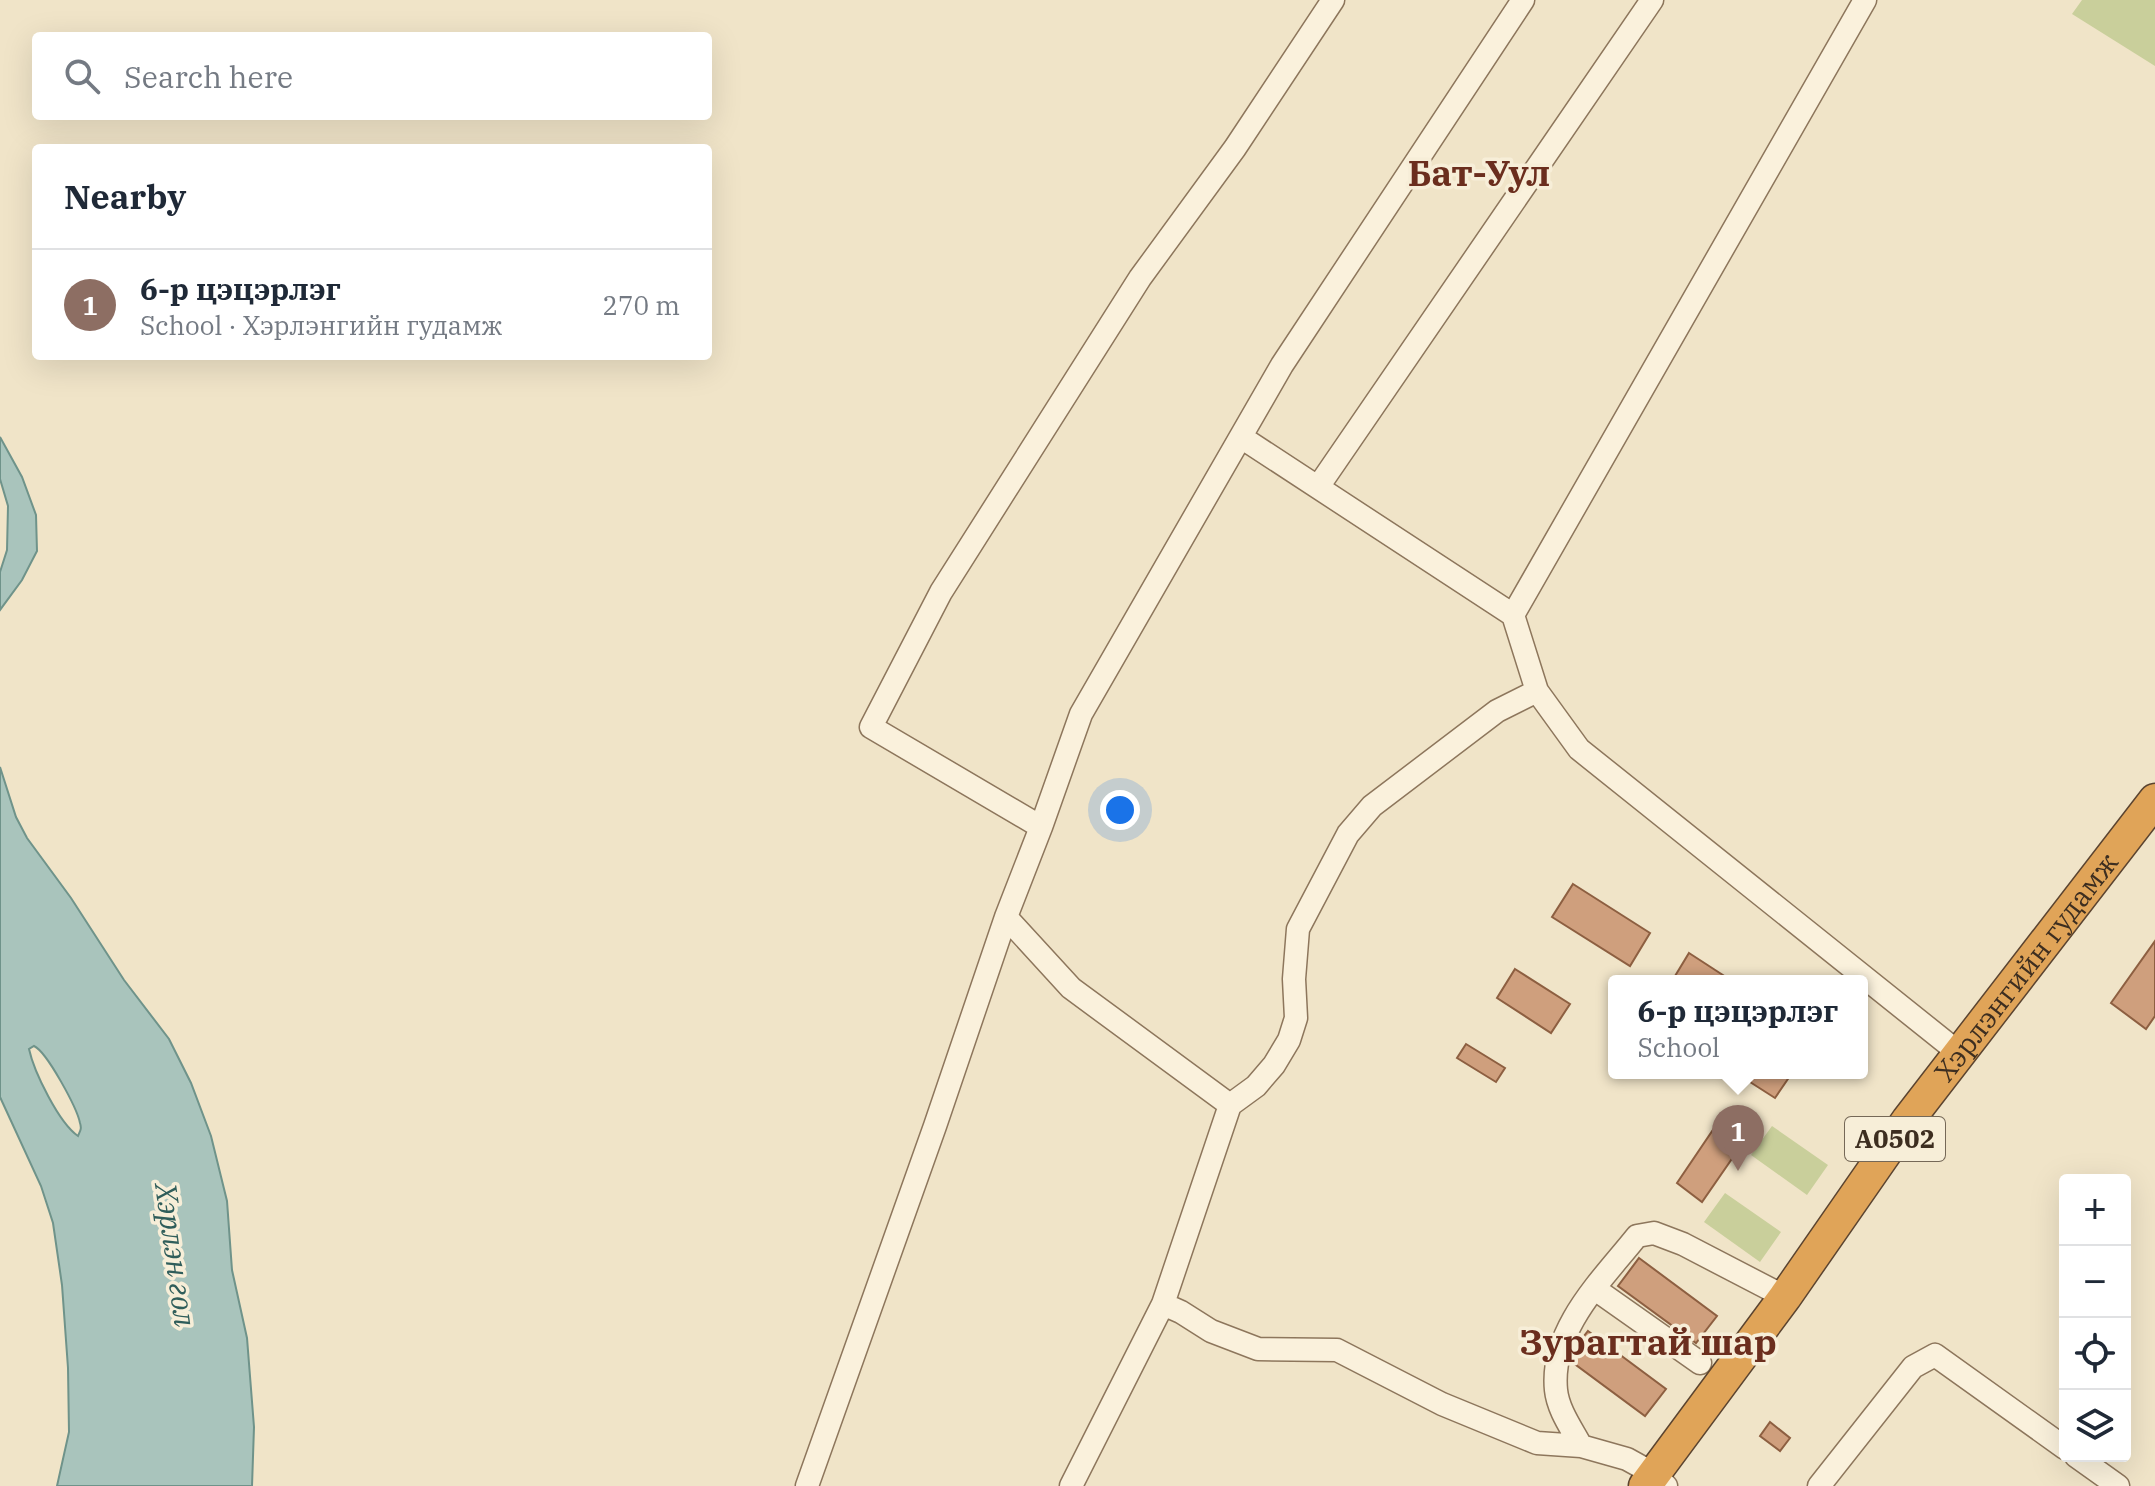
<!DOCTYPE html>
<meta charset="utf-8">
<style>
:root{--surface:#fff;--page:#f6f6f7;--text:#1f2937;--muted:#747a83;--line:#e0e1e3;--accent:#1a73e8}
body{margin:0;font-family:"IBM Plex Serif",serif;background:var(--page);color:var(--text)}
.controls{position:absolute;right:24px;bottom:24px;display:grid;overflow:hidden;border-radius:8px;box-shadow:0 8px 32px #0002}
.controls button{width:72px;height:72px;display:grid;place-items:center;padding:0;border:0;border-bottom:2px solid var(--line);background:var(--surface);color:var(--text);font:40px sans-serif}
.you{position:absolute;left:1120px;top:810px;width:28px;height:28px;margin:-20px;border:6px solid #fff;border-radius:50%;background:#1a73e8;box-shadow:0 0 0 12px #1a73e833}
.badge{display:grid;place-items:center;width:52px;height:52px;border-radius:50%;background:var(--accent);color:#fff;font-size:26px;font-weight:700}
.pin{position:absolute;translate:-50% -66px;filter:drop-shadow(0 2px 4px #0008)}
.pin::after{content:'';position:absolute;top:42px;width:28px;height:24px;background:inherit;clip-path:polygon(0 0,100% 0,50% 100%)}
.popup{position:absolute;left:1608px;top:975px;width:260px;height:104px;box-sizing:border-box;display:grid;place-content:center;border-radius:8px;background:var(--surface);filter:drop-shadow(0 2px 6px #0005);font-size:26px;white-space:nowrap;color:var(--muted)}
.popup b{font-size:30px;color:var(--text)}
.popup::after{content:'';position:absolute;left:50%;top:100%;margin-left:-16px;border:16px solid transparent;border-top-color:var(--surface)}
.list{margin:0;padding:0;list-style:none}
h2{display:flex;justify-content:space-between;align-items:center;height:104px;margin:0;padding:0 32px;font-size:34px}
h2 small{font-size:26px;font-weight:400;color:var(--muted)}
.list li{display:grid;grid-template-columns:52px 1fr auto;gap:24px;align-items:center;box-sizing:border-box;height:112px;padding:0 32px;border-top:2px solid var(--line)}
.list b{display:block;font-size:30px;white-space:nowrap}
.list p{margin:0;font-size:26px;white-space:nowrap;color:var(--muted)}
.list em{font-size:26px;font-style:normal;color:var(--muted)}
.icon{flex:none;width:44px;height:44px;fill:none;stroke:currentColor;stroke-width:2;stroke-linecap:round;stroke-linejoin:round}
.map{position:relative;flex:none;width:2155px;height:1486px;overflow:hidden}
.search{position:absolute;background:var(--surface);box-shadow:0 8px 32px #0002;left:32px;top:32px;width:680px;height:88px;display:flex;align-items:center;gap:20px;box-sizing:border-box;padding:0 28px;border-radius:8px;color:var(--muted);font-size:30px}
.panel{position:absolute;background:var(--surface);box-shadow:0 8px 32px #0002;left:32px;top:144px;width:680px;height:216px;border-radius:8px}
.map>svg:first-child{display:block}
</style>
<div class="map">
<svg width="2155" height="1486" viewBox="0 0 2155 1486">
<rect width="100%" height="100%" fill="#f0e4c8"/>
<path fill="#c9cf9b" d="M2082 0H2155V66L2072 14Z
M1772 1126 1828 1165 1807 1195 1751 1155Z
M1725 1193 1781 1232 1760 1262 1704 1222Z"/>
<path fill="#a9c4bc" stroke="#6f938a" stroke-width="2" fill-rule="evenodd" d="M0 437 22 477 36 515 37 551 22 580 0 610V572L7 550 8 506 0 479Z
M0 767 16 817 27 838 71 898 124 980 169 1039 191 1083 211 1136 227 1201 232 1270 247 1338 254 1427 252 1486H57L69 1432 68 1368 62 1285 53 1223 41 1186 0 1097ZM34 1046C47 1052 77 1108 80 1123 82 1129 80 1131 78 1136 59 1123 34 1072 29 1049Z"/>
<path fill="#cf9f7d" stroke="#8d5f41" stroke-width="2" d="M1573 884 1650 933 1630 966 1552 917Z
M2155 941V1016L2146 1029 2111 1003Z
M1689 953 1732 981H1672Z
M1515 969 1570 1004 1551 1033 1497 998Z
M1466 1044 1505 1068 1496 1082 1457 1058Z
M1755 1073H1792L1775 1098 1750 1082Z
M1721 1118 1747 1137 1702 1202 1677 1183Z
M1639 1258 1717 1316 1696 1343 1618 1286Z
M1588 1331 1666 1389 1645 1416 1572 1362 1577 1345Z
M1770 1422 1790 1438 1780 1451 1760 1436Z"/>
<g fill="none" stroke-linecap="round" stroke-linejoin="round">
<g stroke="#8d765c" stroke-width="25">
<path id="minor" d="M1241 437 1513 615 1537 691 1579 749 1959 1053
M1318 487 1652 0
M1513 615 1865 0
M1041 827 871 727 941 592 1140 278 1235 148 1333 0
M1006 917 1071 988 1230 1105
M1595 1289 1700 1363
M1163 1304 1181 1312 1211 1331 1258 1349 1337 1350 1442 1404 1537 1443 1581 1446 1627 1459 1654 1474 1666 1486
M1581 1446C1572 1429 1558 1410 1556 1390 1550 1329 1602 1280 1637 1236L1654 1233 1683 1244 1785 1297
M2076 1456 2118 1486
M807 1486 935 1126 1006 917 1041 827 1081 714 1282 365 1523 0
M1071 1486 1163 1304 1230 1105 1256 1086 1274 1065 1289 1040 1296 1018 1294 979 1298 929 1348 834 1372 806 1497 711 1537 691
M1819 1486 1913 1367 1935 1355 2065 1448"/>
</g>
<g stroke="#5b4430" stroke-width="35">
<g id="highway">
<path id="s1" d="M1645 1486 1785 1297 1908 1120 2155 800"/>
</g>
</g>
<use href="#minor" stroke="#faf1dc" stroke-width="22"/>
<use href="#highway" stroke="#e0a458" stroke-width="32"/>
</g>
<g text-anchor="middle" stroke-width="7" stroke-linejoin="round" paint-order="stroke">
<rect fill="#f7eed8" stroke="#756857" stroke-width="2" x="1845" y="1117" width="100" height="44" rx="6"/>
<g font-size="26" font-weight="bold" fill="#3d2e20">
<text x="1895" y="1148">A0502</text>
</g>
<g font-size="28" fill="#3d2e20" stroke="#f7eed8">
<text dy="10" stroke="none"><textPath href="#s1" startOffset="644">Хэрлэнгийн гудамж</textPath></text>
</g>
<g font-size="30" font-style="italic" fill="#2f5d5a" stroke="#f7eed8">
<text transform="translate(175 1255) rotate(82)" y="10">Хэрлэн гол</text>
</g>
<g font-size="36" font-weight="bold" fill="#6b2e1e" stroke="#f7eed8">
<text x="1479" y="186">Бат-Уул</text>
<text x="1648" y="1355">Зурагтай шар</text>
</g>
</g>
</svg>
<div class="controls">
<button>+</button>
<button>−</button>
<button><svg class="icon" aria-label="locate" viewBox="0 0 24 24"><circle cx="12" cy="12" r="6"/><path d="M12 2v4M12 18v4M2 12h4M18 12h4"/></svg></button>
<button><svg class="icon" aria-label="layers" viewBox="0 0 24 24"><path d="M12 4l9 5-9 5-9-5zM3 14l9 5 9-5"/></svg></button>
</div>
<div class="you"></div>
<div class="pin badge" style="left:1738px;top:1171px;background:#8d6e63">1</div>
<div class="popup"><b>6-р цэцэрлэг</b>School</div>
<div class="search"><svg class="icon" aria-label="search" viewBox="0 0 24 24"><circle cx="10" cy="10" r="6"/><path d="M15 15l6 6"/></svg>Search here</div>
<section class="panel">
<h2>Nearby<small></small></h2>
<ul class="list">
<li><span class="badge" style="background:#8d6e63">1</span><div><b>6-р цэцэрлэг</b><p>School · Хэрлэнгийн гудамж</p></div><em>270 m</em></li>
</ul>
</section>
</div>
